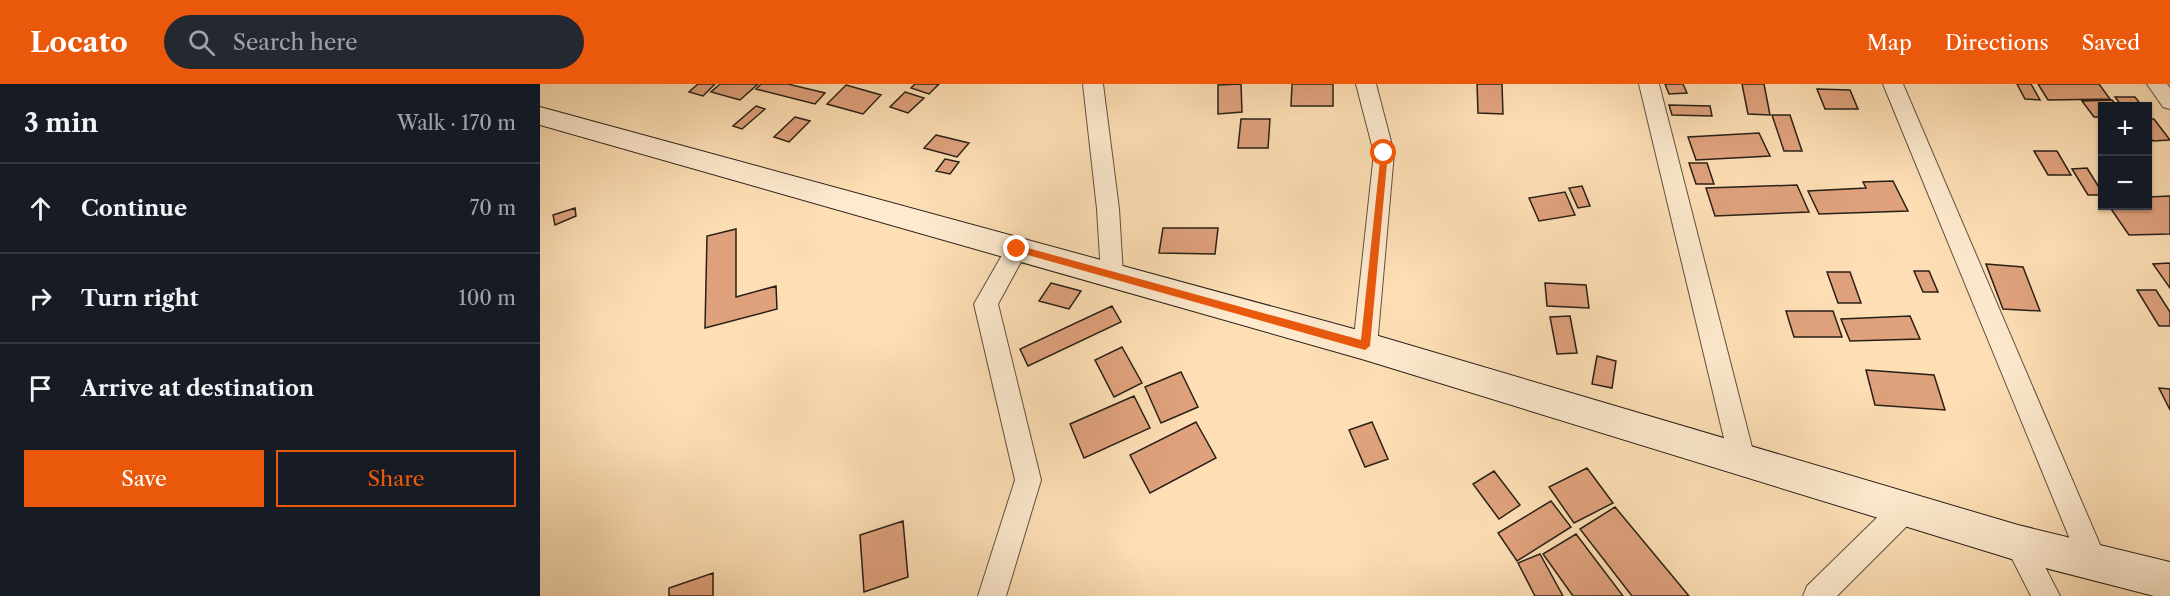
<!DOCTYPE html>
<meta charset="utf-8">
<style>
:root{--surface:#171b24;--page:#242831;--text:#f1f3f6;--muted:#9ea1a6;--line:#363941;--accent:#ea580c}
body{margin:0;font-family:"Libre Caslon Text",serif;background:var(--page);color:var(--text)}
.controls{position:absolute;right:18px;top:18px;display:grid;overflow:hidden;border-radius:0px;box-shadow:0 2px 4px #0004}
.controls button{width:54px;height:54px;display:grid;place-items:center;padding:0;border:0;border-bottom:2px solid var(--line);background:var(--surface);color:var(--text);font:30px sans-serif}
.stop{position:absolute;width:18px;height:18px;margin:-14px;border:4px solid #ea580c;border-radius:50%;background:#fff}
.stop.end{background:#ea580c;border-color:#fff;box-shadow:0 2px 6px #0008}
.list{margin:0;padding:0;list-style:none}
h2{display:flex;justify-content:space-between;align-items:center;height:78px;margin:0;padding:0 24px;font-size:26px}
h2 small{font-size:20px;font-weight:400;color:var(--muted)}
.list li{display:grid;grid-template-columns:39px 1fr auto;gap:18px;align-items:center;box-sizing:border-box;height:90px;padding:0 24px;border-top:2px solid var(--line)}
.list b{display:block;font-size:22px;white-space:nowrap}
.list em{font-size:20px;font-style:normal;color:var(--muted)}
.actions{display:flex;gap:12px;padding:18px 24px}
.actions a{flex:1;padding:14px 0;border:2px solid var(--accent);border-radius:0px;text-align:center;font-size:21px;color:var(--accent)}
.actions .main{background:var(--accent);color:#fff}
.icon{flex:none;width:33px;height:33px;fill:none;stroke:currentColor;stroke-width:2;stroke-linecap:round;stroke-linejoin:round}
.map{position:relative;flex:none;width:1630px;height:512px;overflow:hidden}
header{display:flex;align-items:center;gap:36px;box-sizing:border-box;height:84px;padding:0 30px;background:var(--accent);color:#fff}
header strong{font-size:28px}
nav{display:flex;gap:33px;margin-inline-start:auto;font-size:21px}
.search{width:420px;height:54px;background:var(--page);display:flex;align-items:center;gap:15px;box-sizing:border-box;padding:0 21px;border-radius:33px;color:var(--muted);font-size:22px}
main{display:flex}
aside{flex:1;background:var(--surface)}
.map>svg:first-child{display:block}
</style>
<header>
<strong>Locato</strong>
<div class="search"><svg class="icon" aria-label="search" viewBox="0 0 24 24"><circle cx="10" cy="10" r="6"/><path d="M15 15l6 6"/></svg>Search here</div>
<nav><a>Map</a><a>Directions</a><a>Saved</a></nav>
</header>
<main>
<aside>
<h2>3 min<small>Walk · 170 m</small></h2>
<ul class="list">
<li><svg class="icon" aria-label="ahead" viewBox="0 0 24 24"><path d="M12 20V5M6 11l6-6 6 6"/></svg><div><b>Continue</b></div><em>70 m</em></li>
<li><svg class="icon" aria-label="right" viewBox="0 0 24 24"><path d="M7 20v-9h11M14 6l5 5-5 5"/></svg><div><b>Turn right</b></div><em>100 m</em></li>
<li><svg class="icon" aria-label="arrive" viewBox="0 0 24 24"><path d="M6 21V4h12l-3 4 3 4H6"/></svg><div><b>Arrive at destination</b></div></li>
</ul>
<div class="actions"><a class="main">Save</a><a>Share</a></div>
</aside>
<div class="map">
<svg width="1630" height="512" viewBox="0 0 1630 512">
<rect width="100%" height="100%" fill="#fedfb5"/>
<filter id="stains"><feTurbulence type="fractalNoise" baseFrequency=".00333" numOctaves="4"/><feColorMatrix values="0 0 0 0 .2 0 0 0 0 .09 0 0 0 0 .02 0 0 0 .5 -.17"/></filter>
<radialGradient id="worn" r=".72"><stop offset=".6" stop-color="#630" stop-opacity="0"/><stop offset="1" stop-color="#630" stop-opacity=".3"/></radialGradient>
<path fill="#e0a27d" stroke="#282016" stroke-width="1.5" d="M158 0H175L163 12 149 8Z
M180 0H218L200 16 171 8Z
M221 0H248L285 9 275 20 216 5Z
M375 0H399L389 10 371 4Z
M701 0 702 28 678 30V1Z
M752 0H793V22H751Z
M937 0H962L963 30 938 29Z
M1125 0H1143L1147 9 1129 10Z
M1202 0H1224L1230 31 1208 30Z
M1477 0H1491L1500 16 1485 15Z
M1498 0H1559L1570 15 1508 16Z
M306 1 341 11 323 30 287 20Z
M1277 5 1310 6 1318 25H1285Z
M365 8 384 14 368 29 350 23Z
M1575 13H1595L1602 22H1582Z
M1572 16 1577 22H1562V33H1554L1542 17Z
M1129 21 1170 22 1172 32 1132 31Z
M216 22 225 25 202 45 193 42Z
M1232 31H1250L1262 67H1244Z
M255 33 270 37 249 58 234 53Z
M701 35H730L728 64H698Z
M1608 35H1614L1630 56 1613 57 1608 51Z
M1219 49 1230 72 1156 76 1148 53Z
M396 51 429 59 417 73 384 64Z
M1494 67H1517L1531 91H1508Z
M405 75 419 78 410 90 396 87Z
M1149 79H1167L1174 100H1156Z
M1547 84 1562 108V111H1548L1532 85Z
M1353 97 1368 127 1279 130 1268 107 1326 104 1323 98Z
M1257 101 1269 128 1175 132 1166 104Z
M1042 102 1050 122 1038 124 1029 104Z
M1025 108 1035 131 999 137 989 114Z
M1630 112V150L1589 151 1569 122H1608V113Z
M35 124 36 132 15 141 13 131Z
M623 144H678L675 170 619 169Z
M196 145V213L236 202 237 225 165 244 167 152Z
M1630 179V204L1613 180Z
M1446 180 1483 183 1500 227 1463 225Z
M1374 187H1389L1398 208H1383Z
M1287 188H1310L1321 219H1298Z
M511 199 541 207 529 225 499 217Z
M1005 199 1046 201 1049 224 1007 222Z
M1597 206H1616L1630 228V242H1619Z
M572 222 581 238 488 282 480 265Z
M1246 227H1293L1302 253H1254Z
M1030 232 1037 269 1017 270 1010 233Z
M1370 232 1380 255 1310 257 1301 235Z
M582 263 602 299 574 313 555 276Z
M1057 272 1076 277 1072 304 1052 300Z
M1326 286 1394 291 1405 326 1335 321Z
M641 288 658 323 621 339 605 303Z
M1619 304 1630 305V326Z
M594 312 610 344 544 374 530 340Z
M656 338 676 374 610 409 590 371Z
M832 338 848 375 825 383 809 346Z
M1047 384 1073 419 1034 439 1009 403Z
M954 387 980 421 959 435 933 400Z
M1011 417 1031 443 977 477 958 449Z
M1075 423 1149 512H1092L1040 445Z
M363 437 368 493 324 508 320 451Z
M1036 450 1083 512H1033L1003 470Z
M1000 470 1023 512H995L978 479Z
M173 489V512H129V504Z"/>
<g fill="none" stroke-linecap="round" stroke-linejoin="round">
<g stroke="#5e503e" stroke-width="2">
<path id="street" d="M543 0H563L579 125 583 191 580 197 572 200 564 197 561 191 557 125Z
M816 0H836L854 69 837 262 834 269 825 272 816 269 813 262 834 69Z
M1099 0H1119L1215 375 1211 383 1202 387 1193 383 1189 375Z
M1343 0H1363L1567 477 1563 487 1553 491 1543 487Z
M1607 0H1627L1630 4V25L1623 23Z
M477 156 485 159 488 165 458 220 501 396 466 512H438L475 396 434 220 469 159Z
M1365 412 1375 416 1379 425 1375 434 1297 512H1263L1267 502 1355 416Z
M1478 446 1488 450 1520 512H1491L1464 459 1468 450Z"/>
</g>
<g stroke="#282016" stroke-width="2">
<path id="secondary" d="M0 23 825 248 1478 441 1630 478V512H1614L1478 477 825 276 0 41Z"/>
</g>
<use href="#street" fill="#feeacf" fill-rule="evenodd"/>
<use href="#secondary" fill="#feeacf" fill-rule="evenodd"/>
</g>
<path fill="#ea580c" d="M841 67 848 69 830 262 825 266 477 168 472 165 477 161 821 256Z"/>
<rect width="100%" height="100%" filter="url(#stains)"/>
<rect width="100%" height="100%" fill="url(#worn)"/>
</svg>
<div class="controls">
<button>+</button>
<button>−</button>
</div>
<div class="stop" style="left:844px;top:69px"></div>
<div class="stop end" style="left:477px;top:165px"></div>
</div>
</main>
